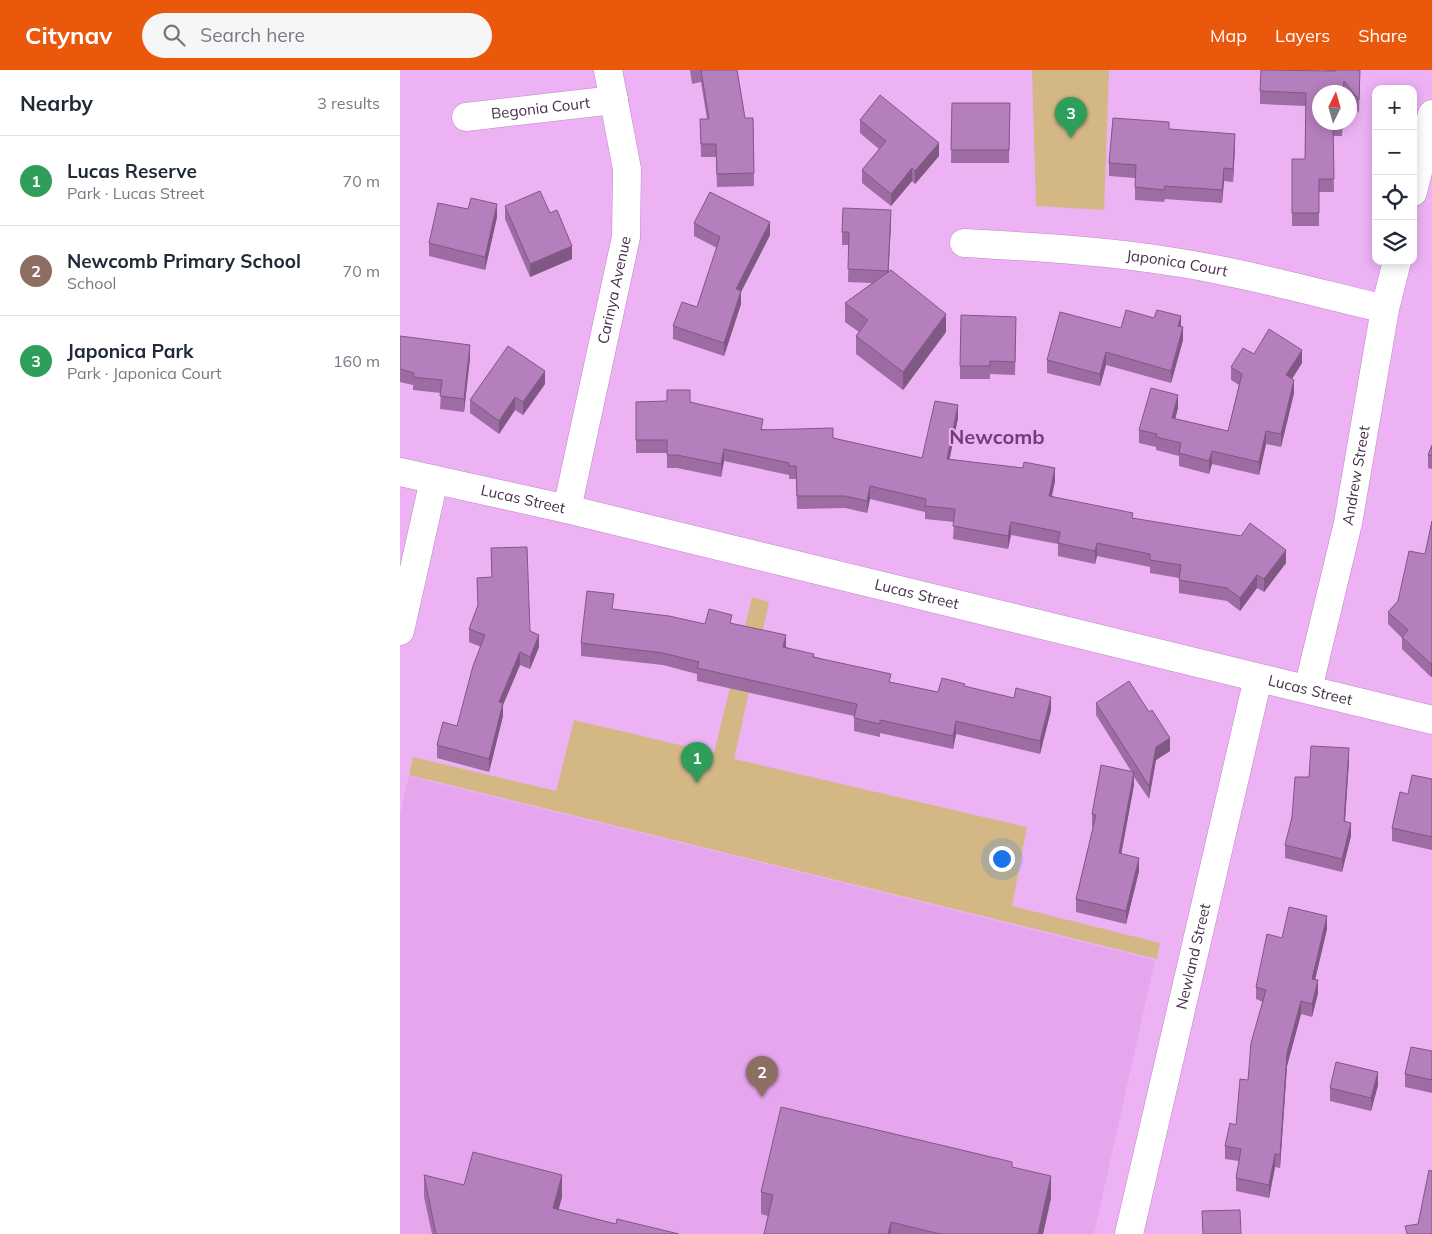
<!DOCTYPE html>
<meta charset="utf-8">
<style>
:root{--surface:#fff;--page:#f6f6f7;--text:#1f2937;--muted:#747a83;--line:#e0e1e3;--accent:#ea580c}
body{margin:0;font-family:Mulish,sans-serif;background:var(--page);color:var(--text)}
.controls{position:absolute;right:15px;top:15px;display:grid;overflow:hidden;border-radius:10px;box-shadow:0 2px 12px #0003}
.controls button{width:45px;height:45px;display:grid;place-items:center;padding:0;border:0;border-bottom:1px solid var(--line);background:var(--surface);color:var(--text);font:25px sans-serif}
.compass{position:absolute;left:912px;top:15px;width:45px;height:45px;border-radius:50%;background:var(--surface);box-shadow:0 2px 12px #0003;rotate:5deg}
.you{position:absolute;left:601px;top:788px;width:18px;height:18px;margin:-12px;border:4px solid #fff;border-radius:50%;background:#1a73e8;box-shadow:0 0 0 8px #1a73e833}
.badge{display:grid;place-items:center;width:32px;height:32px;border-radius:50%;background:var(--accent);color:#fff;font-size:16px;font-weight:700}
.pin{position:absolute;translate:-50% -41px;filter:drop-shadow(0 1px 2px #0008)}
.pin::after{content:'';position:absolute;top:26px;width:18px;height:15px;background:inherit;clip-path:polygon(0 0,100% 0,50% 100%)}
.list{margin:0;padding:0;list-style:none}
h2{display:flex;justify-content:space-between;align-items:center;height:65px;margin:0;padding:0 20px;font-size:21px}
h2 small{font-size:16px;font-weight:400;color:var(--muted)}
.list li{display:grid;grid-template-columns:32px 1fr auto;gap:15px;align-items:center;box-sizing:border-box;height:90px;padding:0 20px;border-top:1px solid var(--line)}
.list b{display:block;font-size:19px;white-space:nowrap}
.list p{margin:0;font-size:16px;white-space:nowrap;color:var(--muted)}
.list em{font-size:16px;font-style:normal;color:var(--muted)}
.icon{flex:none;width:28px;height:28px;fill:none;stroke:currentColor;stroke-width:2;stroke-linecap:round;stroke-linejoin:round}
.map{position:relative;flex:none;width:1032px;height:1164px;overflow:hidden}
header{display:flex;align-items:center;gap:30px;box-sizing:border-box;height:70px;padding:0 25px;background:var(--accent);color:#fff}
header strong{font-size:24px}
nav{display:flex;gap:28px;margin-inline-start:auto;font-size:18px}
.search{width:350px;height:45px;background:var(--page);display:flex;align-items:center;gap:12px;box-sizing:border-box;padding:0 18px;border-radius:28px;color:var(--muted);font-size:19px}
main{display:flex}
aside{flex:1;background:var(--surface)}
.map>svg:first-child{display:block}
</style>
<header>
<strong>Citynav</strong>
<div class="search"><svg class="icon" aria-label="search" viewBox="0 0 24 24"><circle cx="10" cy="10" r="6"/><path d="M15 15l6 6"/></svg>Search here</div>
<nav><a>Map</a><a>Layers</a><a>Share</a></nav>
</header>
<main>
<aside>
<h2>Nearby<small>3 results</small></h2>
<ul class="list">
<li><span class="badge" style="background:#2e9e5b">1</span><div><b>Lucas Reserve</b><p>Park · Lucas Street</p></div><em>70 m</em></li>
<li><span class="badge" style="background:#8d6e63">2</span><div><b>Newcomb Primary School</b><p>School</p></div><em>70 m</em></li>
<li><span class="badge" style="background:#2e9e5b">3</span><div><b>Japonica Park</b><p>Park · Japonica Court</p></div><em>160 m</em></li>
</ul>
</aside>
<div class="map">
<svg width="1032" height="1164" viewBox="0 0 1032 1164">
<rect width="100%" height="100%" fill="#ecb2f4"/>
<path fill="#e5a6ee" d="M9 706 755 890 694 1164H0V744Z"/>
<path fill="#d3b886" d="M632 0H709L704 140 636 136Z
M352 527 369 532 334 689 627 757 612 836 760 873 757 889 9 705 13 687 156 721 174 650 314 683Z"/>
<g fill="none" stroke-linecap="round" stroke-linejoin="round">
<g stroke="#be86c6" stroke-width="29">
<g id="minor">
<path id="s1" d="M66 47 214 30"/>
<path d="M1013 122 1032 44"/>
<path id="s2" d="M564 173C637 177 709 181 781 193 849 204 917 223 985 239"/>
<path id="s3" d="M0 402 167 439 1032 650"/>
<path id="s4" d="M167 439 226 167 227 99 208 0"/>
<path d="M0 561 34 410"/>
<path id="s5" d="M908 619 948 453 985 239 997 191"/>
<path id="s6" d="M729 1164 858 608"/>
</g>
</g>
<use href="#minor" stroke="#fff" stroke-width="28"/>
</g>
<path fill="#9c6ca3" d="M290 0H337L345 48H353L354 116 317 117 316 87H301L300 49H307L301 12 292 14Z
M925 0H960L959 43 950 31V22H920L943 52 942 66H933L934 122H919V156H892V89H905L906 36 860 34V21L926 1Z
M552 33H610L609 93H551Z
M460 50 539 86 515 114 512 111 491 136 462 113V100L479 79 460 63Z
M769 59 835 77 833 112 824 111 822 133 765 129 764 132 735 130V108L709 106V93Z
M105 136 150 143 172 189 130 207 105 149Z
M97 147 85 200 29 186V173Z
M294 153 370 165 341 222V234L324 286 273 269V256L297 237 317 178 294 166Z
M491 153 488 201 546 262 503 320 456 284V266L459 262 445 252V233L472 213 448 212 449 175H442V162Z
M781 256 783 270 771 313 706 295 700 316 647 303V290L721 258Z
M616 259 615 305 590 304V309H560V296Z
M0 266 70 288 64 342 40 339 41 323 13 320V315L0 312Z
M854 284 902 293 892 309 894 323 881 377 866 374 859 405 812 394 809 404 779 396V386L756 380V377L739 373V360L778 338 775 349 828 361 839 315 831 310V297Z
M145 314 123 345 115 340 99 364 70 343V330Z
M236 332H290L363 359 433 368 522 388 558 348 549 389 655 411 652 426 733 448 886 493 864 522 857 518 840 541 827 531 779 523V508L750 503V497L697 486 695 494 658 486V474L611 465 608 479 553 469 554 452 525 449V442L470 429 467 443 445 438 397 439 396 409H389V405L324 391 321 407 277 398H267V383H236Z
M1032 375V399L1028 398V385Z
M1032 451V606L1031 607 1002 579V568L988 554V542L998 531 1025 484Z
M91 478 130 561 139 577 130 599 120 595 103 635V646L89 702 37 688V675L57 656 81 577 69 572V559L78 536 77 508 92 507Z
M213 539 305 554 332 553 386 577 491 612 538 622 565 616 651 640 640 684 556 664 553 679 480 663V667L454 661V646L297 611V604L263 595 181 586V573Z
M696 633 770 681 756 690 749 729 734 707V715L721 784 739 801 726 854 676 842V829L693 757H692V744L731 701 696 645Z
M949 691 945 752 951 766 942 802 885 788V775L909 707Z
M1032 709V780L992 771V758L1008 724Z
M927 859 915 910 918 923 912 947 901 944 887 996 880 1098 875 1097 869 1128 836 1121V1108L839 1091 825 1089V1076L836 1055 848 1010 863 932 856 929V917L882 868Z
M1032 981V1023L1005 1017V1004Z
M978 1015 971 1041 930 1031V1018Z
M612 1097 651 1128 643 1164H364L368 1146 361 1144V1122Z
M24 1105 64 1115 162 1127 158 1139 216 1154 279 1164H32L24 1127Z"/>
<path fill="#7f5884" d="M835 64V77L833 112V99Z
M539 73V86L515 114V101Z
M512 98V111L491 136V124Z
M824 98V111L822 133V120Z
M97 134V147L85 200V187Z
M491 140V153L488 214V201Z
M370 152V165L341 222V234L324 286V273L336 219Z
M172 176V189L130 207V194Z
M546 244V262L503 320V302Z
M781 246V259L778 256Z
M783 257V270L771 313V301Z
M70 275V288L64 342V329Z
M902 280V293L886 318V305Z
M706 282V295L700 316V304Z
M145 301V314L123 345V332Z
M894 310V323L881 377V364Z
M778 325V338L772 361V348Z
M115 327V340L99 364V351Z
M558 335V348L547 402V389Z
M866 361V374L859 405V392Z
M324 379V391L321 407V394Z
M812 381V394L809 404V391Z
M655 398V411L649 438V426Z
M470 416V429L467 443V431Z
M611 452V465L608 479V466Z
M697 473V486L695 494V481Z
M886 480V493L864 522V509Z
M857 505V518L840 541V528Z
M139 565V577L130 599V587Z
M386 565V578L383 577Z
M120 582V595L103 635V646L89 702V689L99 632Z
M1032 593V606L1031 607V594Z
M651 627V640L640 684V671Z
M556 651V664L553 679V666Z
M770 668V681L756 690 749 729V716L756 677Z
M949 678V691L944 764V751Z
M734 702V715L719 796V783Z
M951 753V766L942 802V789Z
M739 788V801L726 854V841Z
M927 846V859L912 922V909Z
M918 910V923L912 947V934Z
M901 931V944L887 996 880 1098V1085L887 983Z
M978 1002V1015L971 1041V1028Z
M875 1084V1097L869 1128V1115Z
M162 1105V1127L153 1160V1138Z
M651 1106V1128L643 1164H638Z
M491 1152V1164H488Z"/>
<path fill="#b57ebd" stroke="#7f5884" d="M301 0H337L345 48H353L354 103 317 104 316 74H301L300 49H309Z
M861 0 936 1 935 0H960L959 30 944 11 943 22H920V52H942L933 53 934 109H919V143H892V89H905L906 23 860 21Z
M480 25 539 73 515 101 512 98 491 124 462 100 486 71 460 50Z
M552 33H610L609 80H551Z
M713 48 769 52V59L835 64 833 99 824 98 822 120 765 116 764 120 735 117 736 95 709 93Z
M140 121 150 143 157 140 172 176 130 194 105 136Z
M310 122 370 152 336 219 341 221 324 273 273 256 282 232 297 237 320 167 294 153Z
M71 128 97 134 85 187 29 173 38 133 68 139Z
M443 138 491 140 488 201 448 199 449 162H442Z
M491 200 546 244 503 302 456 266 468 250 445 233Z
M726 240 754 248 757 240 781 246 778 256 783 257 771 301 706 282 700 304 647 290 660 242 721 258Z
M561 245 616 247 615 292 590 291V296H560Z
M869 259 902 280 886 305 894 310 881 364 866 361 859 392 812 381 809 391 779 383 781 373 756 367 757 364 739 360 751 318 778 325 772 348 828 361 842 304 831 297 843 278 854 284Z
M0 266 70 275 64 329 40 326 42 310 13 307 14 303 0 299Z
M108 276 145 301 123 332 115 327 99 351 70 330Z
M267 320H290V332L363 349 361 360 433 358V368L522 388 535 331 558 335 547 389 623 398 624 392 655 398 649 426 733 443 732 448 841 466 850 453 886 480 864 509 857 505 840 528 827 518 779 510 781 495 750 490V484L697 473 695 481 658 473 660 462 611 452 608 466 553 456 555 439 525 436 526 429 470 416 467 431 445 426H397L396 396H389V393L324 379 321 394 277 385H267V370H236V332L267 331Z
M1032 375V386L1028 385Z
M1032 451V593L1031 594 1002 567 1008 560 988 542 998 531 1009 481 1025 484Z
M127 477 130 561 139 565 130 587 120 582 99 632 103 633 89 689 37 675 43 652 57 656 73 596 85 565 69 559 78 535 77 508 92 507 91 478Z
M187 521 214 524 212 539 269 546 305 554 309 539 332 545 330 553 386 565 383 577 414 584 413 587 491 604 489 612 538 622 542 608 565 614 564 616 614 628 616 618 651 627 640 671 556 651 553 666 480 650V654L454 648 457 634 297 598 299 592 263 583 181 573Z
M729 611 749 642 752 640 770 668 756 677 749 716 696 633Z
M911 676 949 678 944 751 951 753 942 789 885 775 892 747 895 707H909Z
M701 695 734 702 719 783 739 788 726 841 676 829 696 745 692 744Z
M1012 705 1032 709V767L992 758 1000 722 1008 724Z
M889 837 927 846 912 909 918 910 912 934 901 931 887 983 880 1085 875 1084 869 1115 836 1108 841 1079 825 1076 830 1053 836 1055 840 1009 848 1010 851 973 866 920 856 917 867 864 882 868Z
M1011 977 1032 981V1010L1005 1004Z
M936 992 978 1002 971 1028 930 1018Z
M381 1037 612 1092V1097L651 1106 638 1164H540L491 1152 488 1164H364L373 1125 361 1122Z
M73 1082 162 1105 153 1138 216 1154 217 1149 279 1164H36L24 1105 64 1115Z
M1029 1100 1032 1101V1164H1007L1005 1156 1018 1154Z
M840 1140 841 1164H803L802 1141Z"/>
<g text-anchor="middle" stroke-width="4" stroke-linejoin="round" paint-order="stroke">
<g font-size="15" fill="#462f49" stroke="#ecb2f4">
<text dy="5" stroke="none"><textPath href="#s1" startOffset="75">Begonia Court</textPath></text>
<text dy="5" stroke="none"><textPath href="#s2" startOffset="214">Japonica Court</textPath></text>
<text dy="5" stroke="none"><textPath href="#s4" startOffset="224">Carinya Avenue</textPath></text>
<text dy="5" stroke="none"><textPath href="#s5" startOffset="219">Andrew Street</textPath></text>
<text dy="5" stroke="none"><textPath href="#s3" startOffset="126">Lucas Street</textPath></text>
<text dy="5" stroke="none"><textPath href="#s3" startOffset="531">Lucas Street</textPath></text>
<text dy="5" stroke="none"><textPath href="#s3" startOffset="936">Lucas Street</textPath></text>
<text dy="5" stroke="none"><textPath href="#s6" startOffset="285">Newland Street</textPath></text>
</g>
<g font-size="20" font-weight="bold" fill="#713e79" stroke="#ecb2f4">
<text x="597" y="374">Newcomb</text>
</g>
</g>
</svg>
<div class="controls">
<button>+</button>
<button>−</button>
<button><svg class="icon" aria-label="locate" viewBox="0 0 24 24"><circle cx="12" cy="12" r="6"/><path d="M12 2v4M12 18v4M2 12h4M18 12h4"/></svg></button>
<button><svg class="icon" aria-label="layers" viewBox="0 0 24 24"><path d="M12 4l9 5-9 5-9-5zM3 14l9 5 9-5"/></svg></button>
</div>
<svg class="compass" viewBox="-18 -18 36 36"><path d="M0-13l5 13h-10z" fill="#e53935"/><path d="M0 13l5-13h-10z" fill="#747a83"/></svg>
<div class="you"></div>
<div class="pin badge" style="left:297px;top:713px;background:#2e9e5b">1</div>
<div class="pin badge" style="left:362px;top:1027px;background:#8d6e63">2</div>
<div class="pin badge" style="left:671px;top:68px;background:#2e9e5b">3</div>
</div>
</main>
